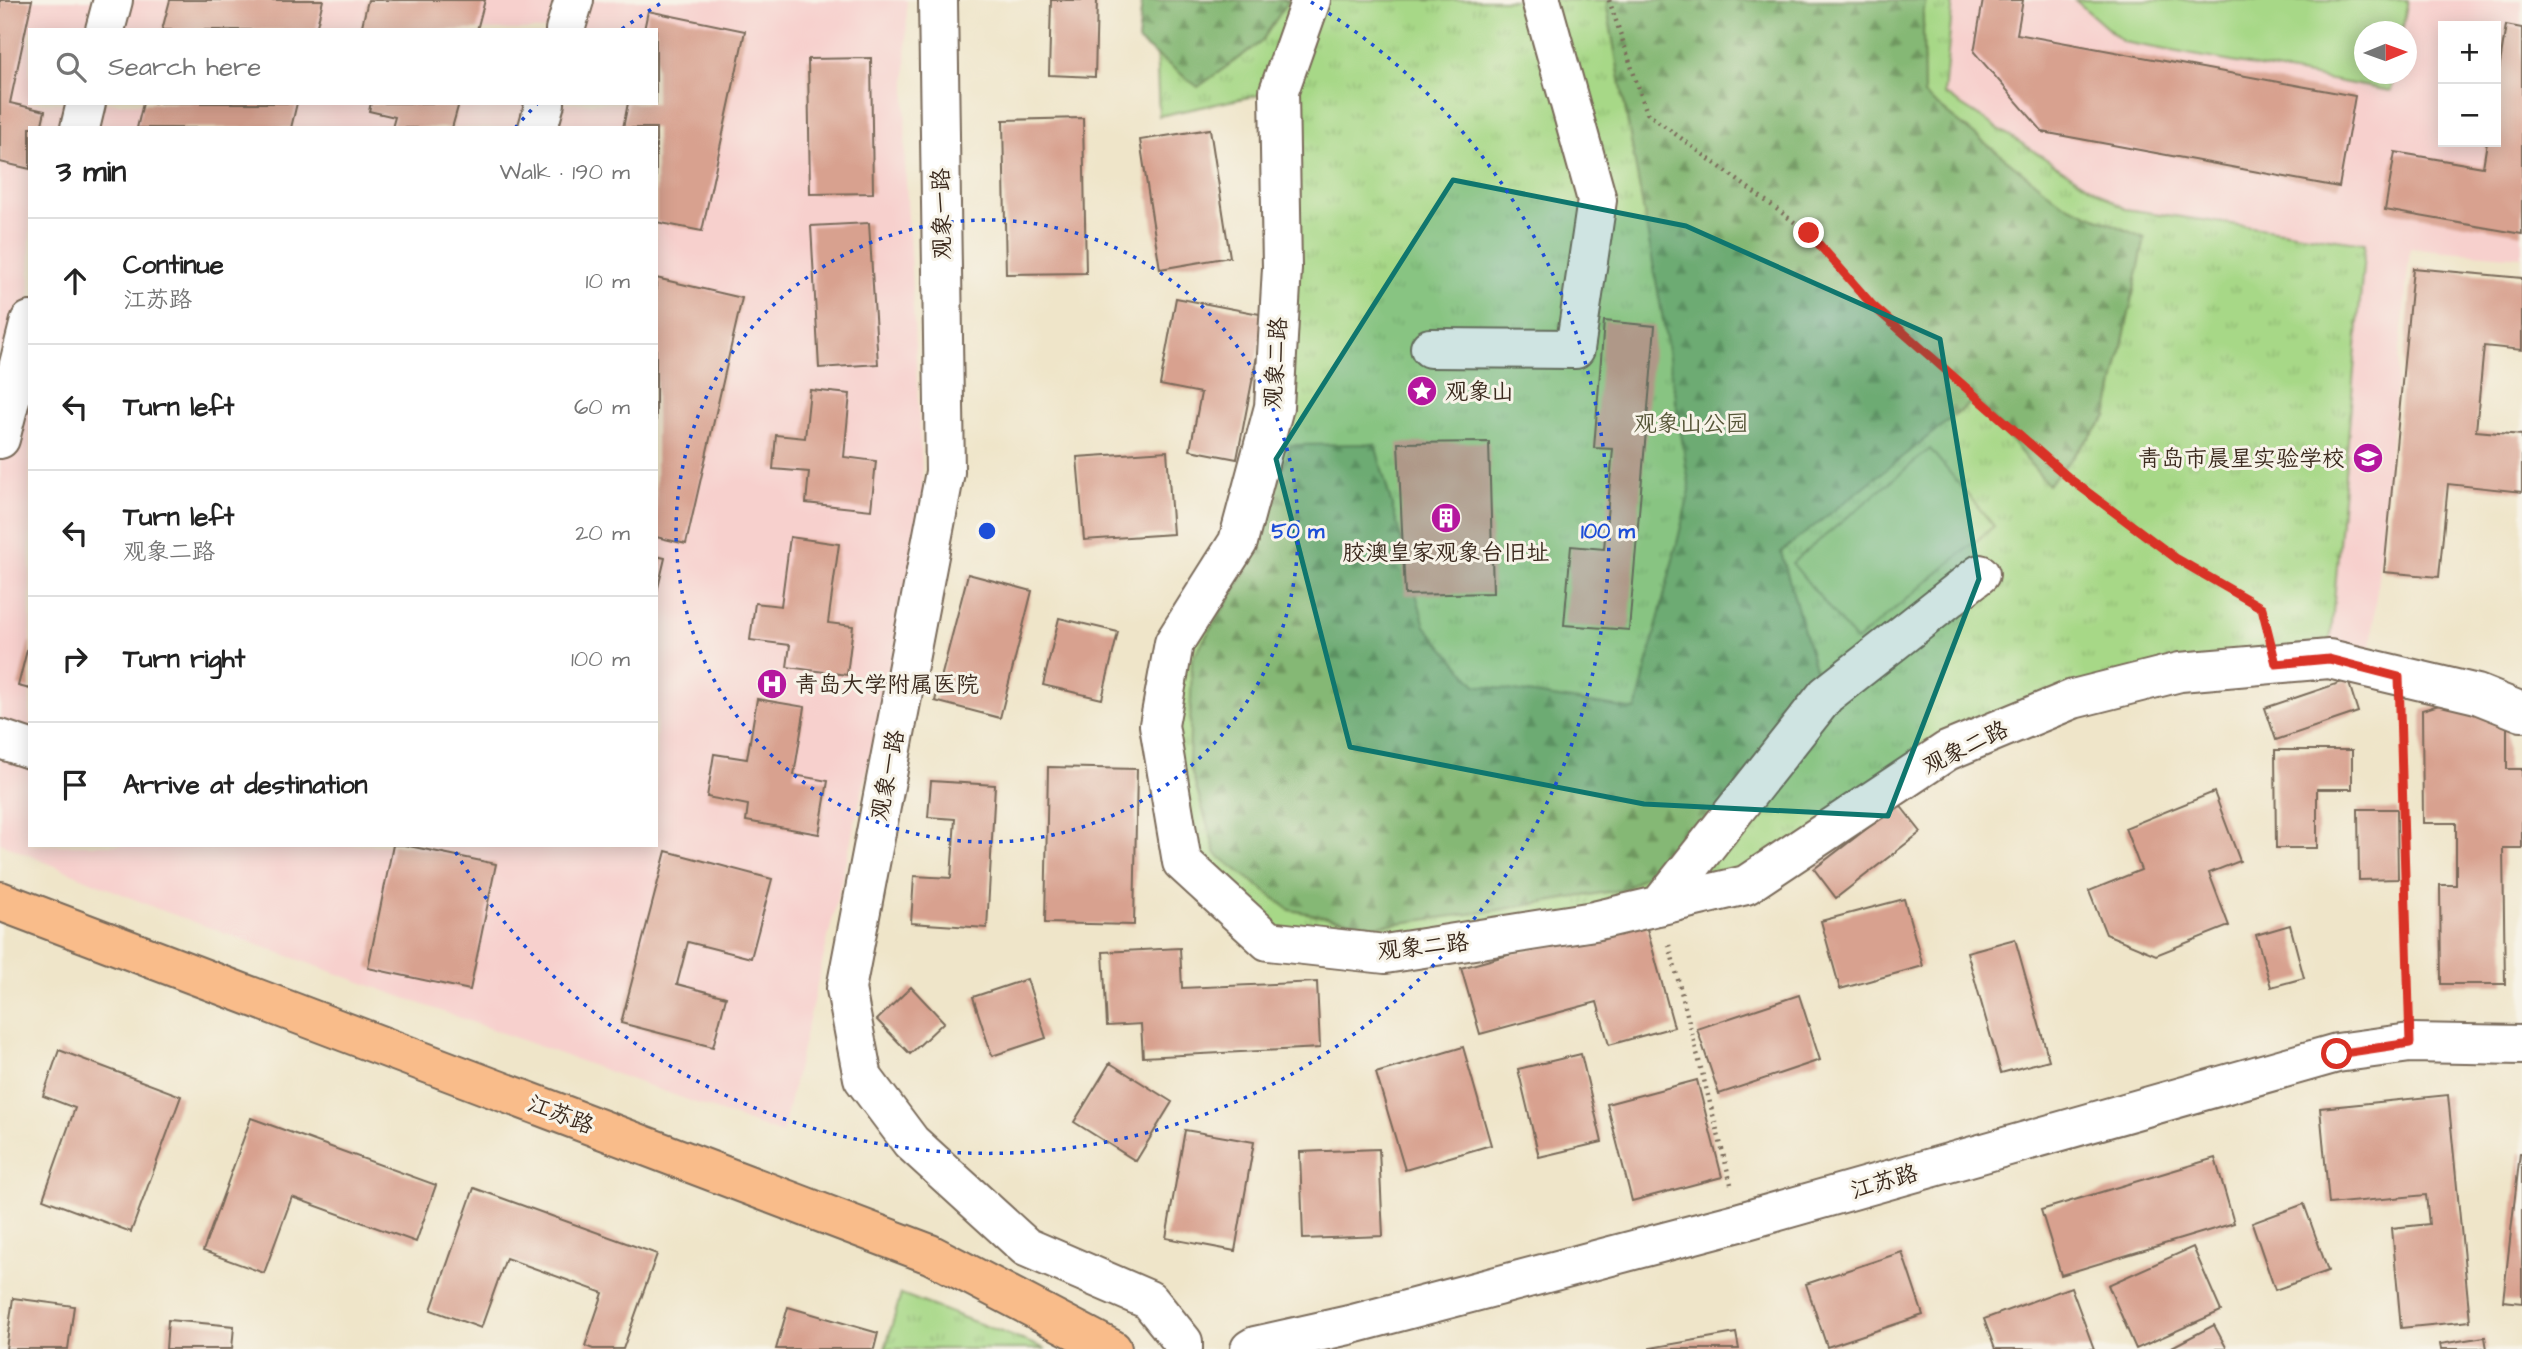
<!DOCTYPE html>
<meta charset="utf-8">
<style>
:root{--surface:#fff;--page:#f6f6f6;--text:#222;--muted:#767676;--line:#e0e0e0}
body{margin:0;font-family:"Architects Daughter","LXGW WenKai TC",sans-serif;background:var(--page);color:var(--text)}
.controls{position:absolute;right:21px;top:21px;display:grid;overflow:hidden;border-radius:0px;box-shadow:0 4px 18px #0003}
.controls button{width:63px;height:63px;display:grid;place-items:center;padding:0;border:0;border-bottom:2px solid var(--line);background:var(--surface);color:var(--text);font:35px sans-serif}
.compass{position:absolute;left:2354px;top:21px;width:63px;height:63px;border-radius:50%;background:var(--surface);box-shadow:0 4px 18px #0003;rotate:89deg}
.stop{position:absolute;width:21px;height:21px;margin:-16px;border:5px solid #d93025;border-radius:50%;background:#fff}
.stop.end{background:#d93025;border-color:#fff;box-shadow:0 2px 7px #0008}
.list{margin:0;padding:0;list-style:none}
h2{display:flex;justify-content:space-between;align-items:center;height:91px;margin:0;padding:0 28px;font-size:30px}
h2 small{font-size:23px;font-weight:400;color:var(--muted)}
.list li{display:grid;grid-template-columns:46px 1fr auto;gap:21px;align-items:center;box-sizing:border-box;height:126px;padding:0 28px;border-top:2px solid var(--line)}
.list b{display:block;font-size:26px;white-space:nowrap}
.list p{margin:0;font-size:23px;white-space:nowrap;color:var(--muted)}
.list em{font-size:23px;font-style:normal;color:var(--muted)}
.icon{flex:none;width:38px;height:38px;fill:none;stroke:currentColor;stroke-width:2;stroke-linecap:round;stroke-linejoin:round}
.map{position:relative;flex:none;width:2522px;height:1349px;overflow:hidden}
.search{position:absolute;background:var(--surface);box-shadow:0 4px 18px #0003;left:28px;top:28px;width:630px;height:77px;display:flex;align-items:center;gap:18px;box-sizing:border-box;padding:0 24px;border-radius:0px;color:var(--muted);font-size:26px}
.panel{position:absolute;background:var(--surface);box-shadow:0 4px 18px #0003;left:28px;top:126px;width:630px;height:721px;border-radius:0px}
.map>svg:first-child{display:block}
</style>
<div class="map">
<svg width="2522" height="1349" viewBox="0 0 2522 1349">
<defs>
<pattern id="grass-tufts" width="24" height="20" patternUnits="userSpaceOnUse" patternTransform="scale(1.75)"><rect width="24" height="20" fill="#a7d887"/><path d="M3 7l-1-3M5 7V3M7 7l1-3M15 17l-1-3M17 17v-4M19 17l1-3" fill="none" stroke="#91ba74"/></pattern>
<pattern id="forest-firs" width="22" height="20" patternUnits="userSpaceOnUse" patternTransform="scale(1.75)"><rect width="22" height="20" fill="#85b874"/><path d="M5 1l3.5 6h-7zM16 11l3.5 6h-7z" fill="#6e965f"/></pattern>
</defs>
<rect width="100%" height="100%" fill="#f7f3e8"/>
<filter id="ink" filterUnits="userSpaceOnUse"><feTurbulence type="fractalNoise" baseFrequency=".0143" numOctaves="2"/><feDisplacementMap in="SourceGraphic" scale="14" xChannelSelector="R" yChannelSelector="G"/><feConvolveMatrix kernelMatrix="1 2 1 2 8 2 1 2 1" color-interpolation-filters="sRGB"/></filter>
<filter id="wash" filterUnits="userSpaceOnUse"><feTurbulence type="fractalNoise" baseFrequency=".00686" numOctaves="4" result="noise"/><feDisplacementMap in="SourceGraphic" scale="28" xChannelSelector="R" yChannelSelector="G"/><feGaussianBlur stdDeviation="1.57" result="paint"/><feColorMatrix in="noise" values="0 0 0 0 0 0 0 0 0 0 0 0 0 0 0 0 0 1.4 0 .05"/><feComposite in="paint" operator="in"/></filter>
<g filter="url(#wash)">
<rect width="100%" height="100%" fill="#efe5c9"/>
<path fill="#f7d0cd" fill-rule="evenodd" d="M0 0H907L905 163 925 524 782 1134 158 909 0 843ZM30 30H656V103H30ZM30 128H656V845H30Z
M1953 0H2522V257L2410 248 2369 669 2329 659 2365 243 2126 209 1944 94ZM2443 26H2496V142H2443ZM2364 32H2406V74H2364Z"/>
<path fill="url(#grass-tufts)" stroke="#718152" stroke-width="2" d="M1154 0H1953L1944 94 2125 209 2365 243 2329 659 2073 699 1746 885 1385 954 1268 941 1182 862 1159 725 1274 407 1278 91 1159 116Z
M901 1294 1046 1349H885Z"/>
<path fill="url(#forest-firs)" stroke="#607149" stroke-width="2" d="M1142 0H1289L1261 42 1198 87 1138 41Z
M1608 0H1926L1923 15 1924 95 2062 203 2145 238 2107 417 2048 485 1976 399 1781 552 1817 675 1771 750 1694 841 1626 889 1492 911 1376 926 1290 910 1216 854 1189 763 1192 659 1246 572 1291 445 1375 444 1425 626 1476 685 1636 710 1690 490 1662 314 1607 7Z"/>
<path fill="#a7d887" stroke="#718152" stroke-width="2" d="M2075 0H2408L2402 31 2364 32V74H2394L2391 91 2123 42Z
M1930 449 1994 526 1856 641 1792 563Z"/>
<g id="blocks">
<path fill="#d8a18f" d="M0 0H32L10 103 45 111 41 128H30V169L0 162Z
M170 0H323L316 30H162Z
M368 0H485L477 30H361Z
M1051 0H1097L1095 77 1049 75Z
M1983 0H2023L2017 34 2355 96 2339 187 2043 132 1974 52Z
M648 11 745 31 702 231 656 222V128H623L628 103H656V30H644Z
M2506 25 2522 28V234L2385 210 2395 152 2483 167 2487 142H2496V89Z
M871 58 873 193 810 194 808 59Z
M143 103H297L291 128H137Z
M371 103H459L452 128H392L395 117 369 111Z
M1083 118 1086 273 1006 274 1003 120Z
M1210 129 1230 257 1160 269 1140 140Z
M869 223 878 364 819 368 811 226Z
M2413 268 2522 278V350L2484 346 2476 431 2522 435V492L2448 484 2439 577 2384 572Z
M656 278 742 298 686 544 656 537Z
M1176 298 1265 315 1237 459 1190 450 1201 393 1160 385Z
M1604 321 1655 326 1629 630 1564 625 1571 546 1604 549 1613 449 1594 448Z
M810 390 850 394 844 457 876 461 871 510 806 503 809 472 773 469 776 435 805 438Z
M1489 442 1493 593 1405 595 1398 443Z
M1167 451 1173 534 1084 540 1077 457Z
M790 537 839 544 828 623 853 626 847 675 787 667 790 645 750 640 755 603 781 606Z
M656 556 665 558 657 592H656Z
M968 574 1032 591 1000 718 935 701Z
M1059 618 1118 632 1102 699 1043 685Z
M29 642H30V689L18 686Z
M2348 680 2358 712 2276 740 2265 708Z
M2477 694 2507 709V769H2522V848H2503L2505 984H2441L2440 885H2456V823H2423L2422 710Z
M757 699 805 707 794 775 828 781 819 834 746 821 748 805 707 797 714 754 747 759Z
M2275 750H2352V789H2317V848H2276Z
M1048 767 1137 769 1134 925 1045 923Z
M931 781 995 785 987 928 911 923 914 876 951 878 955 819 928 817Z
M2214 792 2240 861 2209 873 2229 926 2156 955 2106 934 2089 891 2141 870 2125 828Z
M1899 804 1921 832 1836 898 1814 869Z
M2358 809H2397L2398 879 2359 880Z
M393 845H404L496 864 470 990 368 968Z
M666 851 772 879 751 958 688 942 677 984 726 997 713 1047 621 1023Z
M1904 899 1923 966 1840 989 1821 921Z
M1644 918 1674 1027 1609 1045 1597 1002 1480 1034 1461 968Z
M2290 925 2304 978 2271 987 2256 935Z
M2015 939 2049 1060 2001 1073 1967 952Z
M1180 948 1182 988 1317 982 1320 1048 1143 1057 1141 1024 1107 1026 1103 952Z
M1027 979 1046 1038 992 1056 973 997Z
M911 987 944 1022 910 1054 877 1020Z
M1799 995 1820 1060 1719 1094 1697 1029Z
M1463 1047 1491 1145 1405 1170 1376 1073Z
M59 1050 181 1096 131 1232 43 1199 75 1108 43 1096Z
M1581 1054 1602 1142 1539 1157 1518 1069Z
M1110 1063 1172 1102 1136 1161 1074 1122Z
M1697 1080 1722 1177 1632 1201 1607 1104Z
M2448 1095 2470 1321 2401 1328 2392 1228 2429 1224 2426 1195 2329 1204 2320 1108Z
M251 1118 436 1185 416 1242 292 1197 264 1273 203 1251Z
M1185 1130 1254 1142 1235 1251 1166 1238Z
M1379 1149 1383 1236 1303 1239 1300 1152Z
M2520 1153H2522V1303L2503 1301Z
M2215 1158 2234 1223 2061 1275 2041 1210Z
M474 1188 657 1254 623 1349H593L585 1346 603 1293 506 1258 481 1328 431 1310Z
M2304 1204 2328 1271 2275 1290 2252 1223Z
M2193 1247 2221 1311 2136 1349 2108 1285Z
M1902 1252 1923 1315 1827 1347 1806 1284Z
M2071 1287 2094 1349H1995L1984 1319Z
M13 1298 74 1306 68 1349H6Z
M788 1307 878 1333 874 1349H776Z
M168 1320 234 1326 232 1349H166Z
M2214 1325 2227 1349H2168Z
M1736 1333 1739 1349H1650V1348Z
M2485 1337 2487 1349H2441L2440 1344Z"/>
</g>
</g>
<g filter="url(#ink)">
<use href="#blocks" fill-opacity="0" stroke="#7a6b5a" stroke-width="2"/>
<g fill="none" stroke-linecap="round" stroke-linejoin="round">
<g stroke="#7a6b5a" stroke-width="42">
<path id="minor" d="M938 0 945 472 846 989 863 1078 911 1142 1026 1247 1149 1300 1183 1342V1349
M1311 0 1279 91 1282 268 1274 407 1238 542 1174 643 1159 725 1182 862 1268 941 1385 954 1594 921 1746 885 1947 751 2073 699 2180 672 2329 659 2477 694 2522 712
M105 30 113 0
M565 30 574 0
M80 128 86 103
M538 128 545 103
M1430 348 1575 349 1597 200 1541 0
M0 439 30 321
M0 739 30 749
M1659 906 1826 695 1980 574
M1250 1349 1255 1346 1349 1325 1740 1222 2337 1053 2410 1043 2522 1045"/>
</g>
<g stroke="#7a6b5a" stroke-width="42">
<path id="major" d="M0 901 930 1254 1112 1349"/>
</g>
<path stroke="#7a6b5a" stroke-width="4.5" stroke-dasharray="2 5" stroke-linecap="butt" d="M1609 0 1647 113 1809 233 1873 306 2070 479 2177 559 2261 608 2266 626
M2400 718 2409 1003
M1669 945 1731 1184"/>
<use href="#minor" stroke="#fff" stroke-width="38"/>
<use href="#major" stroke="#f9bc8a" stroke-width="38"/>
</g>
</g>
<g fill="none" stroke-linecap="round" stroke-linejoin="round" filter="url(#ink)">
<path stroke="#d93025" stroke-width="9" d="M1809 233 1873 306 2070 479 2177 559 2262 608 2276 664 2329 659 2399 677 2410 1043 2337 1054"/>
</g>
<path fill="#0f766e" fill-opacity="0.2" stroke="#0f766e" stroke-width="5" stroke-linejoin="round" d="M1453 180 1686 226 1940 339 1979 579 1888 816 1644 804 1350 747 1276 459Z"/>
<g fill="none" stroke="#1d4ed8" stroke-width="3.5" stroke-dasharray="3.5 7">
<circle cx="987" cy="531" r="311"/>
<path d="M515 128A621 621 0 0 1 537 104M622 29A621 621 0 0 1 663 2M1311 2A621 621 0 1 1 452 846"/>
</g>
<defs>
<g id="sight-disc" transform="scale(1.575)"><circle r="9.5" fill="#b5179e" stroke="#f7f3e8"/><path d="M0-6L1.8-2.2L6-1.7L2.9 1.2L3.7 5.4L0 3.3L-3.7 5.4L-2.9 1.2L-6-1.7L-1.8-2.2Z" fill="#fff"/></g>
<g id="school-disc" transform="scale(1.575)"><circle r="9.5" fill="#b5179e" stroke="#f7f3e8"/><path d="M0-5L7-2L0 1L-7-2ZM-4 1L0 2.5L4 1V4Q0 6-4 4Z" fill="#fff"/></g>
<g id="building-disc" transform="scale(1.575)"><circle r="9.5" fill="#b5179e" stroke="#f7f3e8"/><path d="M-4-6H4V6H1V3H-1V6H-4ZM-2.5-4.3h1.7v1.8h-1.7ZM.8-4.3h1.7v1.8H.8ZM-2.5-1h1.7V.8h-1.7ZM.8-1h1.7V.8H.8Z" fill="#fff"/></g>
<g id="hospital-disc" transform="scale(1.575)"><circle r="9.5" fill="#b5179e" stroke="#f7f3e8"/><path d="M-5-5h3v3.5h4V-5h3V5h-3V1.5h-4V5h-3Z" fill="#fff"/></g>
</defs>
<g fill-rule="evenodd">
<use href="#sight-disc" x="1422" y="391"/>
<use href="#school-disc" x="2368" y="458"/>
<use href="#building-disc" x="1446" y="518"/>
<use href="#hospital-disc" x="772" y="684"/>
</g>
<g text-anchor="middle" stroke-width="6" stroke-linejoin="round" paint-order="stroke">
<g font-size="23" fill="#3b2a1e" stroke="#f7f3e8">
<text transform="translate(941 214) rotate(-91)" y="8">观象一路</text>
<text transform="translate(1275 363) rotate(-86)" y="8">观象二路</text>
<text transform="translate(1965 747) rotate(-26)" y="8">观象二路</text>
<text transform="translate(887 775) rotate(-79)" y="8">观象一路</text>
<text transform="translate(1423 946) rotate(-6)" y="8">观象二路</text>
<text transform="translate(561 1114) rotate(21)" y="8">江苏路</text>
<text transform="translate(1884 1181) rotate(-16)" y="8">江苏路</text>
</g>
<g font-size="23" fill="#3b2a1e" stroke="#f7f3e8" text-anchor="start">
<text x="1445" y="399">观象山</text>
<text x="2345" y="466" text-anchor="end">青岛市晨星实验学校</text>
<text x="1446" y="560" text-anchor="middle">胶澳皇家观象台旧址</text>
<text x="795" y="692">青岛大学附属医院</text>
</g>
<g font-size="23" fill="#565638" stroke="#f7f3e8">
<text x="1691" y="431">观象山公园</text>
</g>
</g>
<circle cx="987" cy="531" r="10" fill="#1d4ed8" stroke="#f7f3e8" stroke-width="3.5"/>
<g font-size="21" text-anchor="middle" font-weight="bold" fill="#1d4ed8" stroke="#f7f3e8" stroke-width="6" stroke-linejoin="round" paint-order="stroke">
<text x="1298" y="538">50 m</text>
<text x="1608" y="538">100 m</text>
</g>
</svg>
<div class="controls">
<button>+</button>
<button>−</button>
</div>
<svg class="compass" viewBox="-18 -18 36 36"><path d="M0-13l5 13h-10z" fill="#e53935"/><path d="M0 13l5-13h-10z" fill="#767676"/></svg>
<div class="stop" style="left:2337px;top:1054px"></div>
<div class="stop end" style="left:1809px;top:233px"></div>
<div class="search"><svg class="icon" aria-label="search" viewBox="0 0 24 24"><circle cx="10" cy="10" r="6"/><path d="M15 15l6 6"/></svg>Search here</div>
<section class="panel">
<h2>3 min<small>Walk · 190 m</small></h2>
<ul class="list">
<li><svg class="icon" aria-label="ahead" viewBox="0 0 24 24"><path d="M12 20V5M6 11l6-6 6 6"/></svg><div><b>Continue</b><p>江苏路</p></div><em>10 m</em></li>
<li><svg class="icon" aria-label="left" viewBox="0 0 24 24"><path d="M17 20v-9H6M10 6l-5 5 5 5"/></svg><div><b>Turn left</b></div><em>60 m</em></li>
<li><svg class="icon" aria-label="left" viewBox="0 0 24 24"><path d="M17 20v-9H6M10 6l-5 5 5 5"/></svg><div><b>Turn left</b><p>观象二路</p></div><em>20 m</em></li>
<li><svg class="icon" aria-label="right" viewBox="0 0 24 24"><path d="M7 20v-9h11M14 6l5 5-5 5"/></svg><div><b>Turn right</b></div><em>100 m</em></li>
<li><svg class="icon" aria-label="arrive" viewBox="0 0 24 24"><path d="M6 21V4h12l-3 4 3 4H6"/></svg><div><b>Arrive at destination</b></div></li>
</ul>
</section>
</div>
